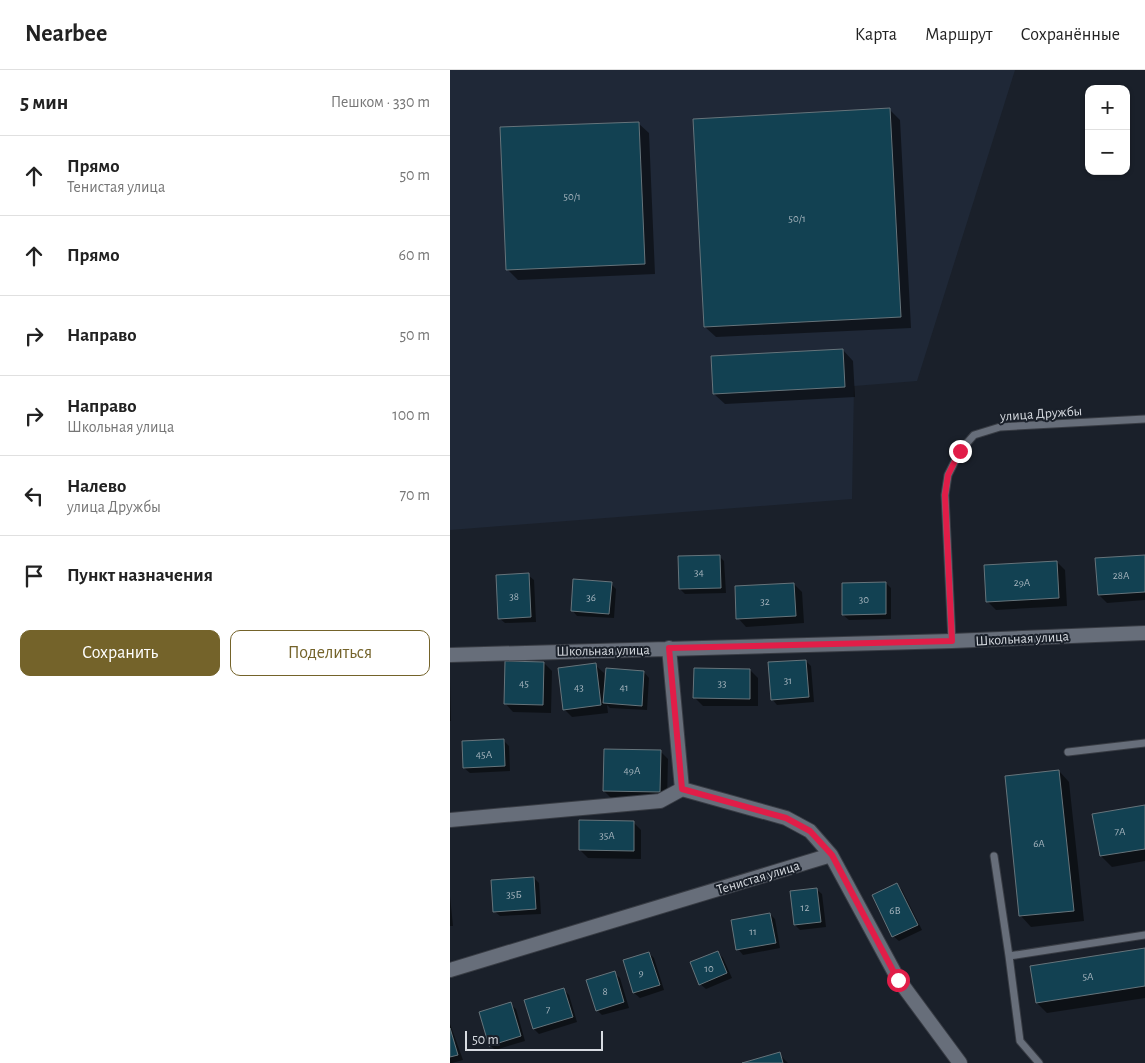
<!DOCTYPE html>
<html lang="ru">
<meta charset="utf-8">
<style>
:root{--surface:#fff;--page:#f6f6f6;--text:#222;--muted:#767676;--line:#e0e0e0;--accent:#74632a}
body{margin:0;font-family:"Alegreya Sans",sans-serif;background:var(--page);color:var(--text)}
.controls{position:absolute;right:15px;top:15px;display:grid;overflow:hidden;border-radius:10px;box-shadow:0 1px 4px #0004}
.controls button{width:45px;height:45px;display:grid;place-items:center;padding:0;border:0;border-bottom:1px solid var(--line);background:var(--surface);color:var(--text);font:25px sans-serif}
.scale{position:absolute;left:15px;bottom:12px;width:138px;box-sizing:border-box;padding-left:5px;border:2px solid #d7dbe1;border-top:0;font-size:14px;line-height:18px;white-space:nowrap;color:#d7dbe1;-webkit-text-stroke:4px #1a202a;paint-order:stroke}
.stop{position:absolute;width:15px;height:15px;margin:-11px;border:4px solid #e11d48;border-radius:50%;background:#fff}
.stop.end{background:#e11d48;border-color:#fff;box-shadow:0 1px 5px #0008}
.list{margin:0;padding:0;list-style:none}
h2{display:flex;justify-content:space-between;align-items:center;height:65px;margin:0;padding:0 20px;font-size:21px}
h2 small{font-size:16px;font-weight:400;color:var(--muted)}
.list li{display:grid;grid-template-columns:32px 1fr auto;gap:15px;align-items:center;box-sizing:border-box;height:80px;padding:0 20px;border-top:1px solid var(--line)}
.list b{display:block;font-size:19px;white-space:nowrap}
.list p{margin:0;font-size:16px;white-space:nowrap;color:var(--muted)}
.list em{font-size:16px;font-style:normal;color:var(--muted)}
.actions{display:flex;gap:10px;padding:15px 20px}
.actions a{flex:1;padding:11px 0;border:1px solid var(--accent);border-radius:10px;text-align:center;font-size:18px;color:var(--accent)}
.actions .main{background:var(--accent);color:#fff}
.icon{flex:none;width:28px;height:28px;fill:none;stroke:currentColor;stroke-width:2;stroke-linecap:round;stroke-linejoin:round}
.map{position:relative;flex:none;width:695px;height:993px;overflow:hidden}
header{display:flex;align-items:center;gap:30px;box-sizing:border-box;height:70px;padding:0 25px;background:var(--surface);border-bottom:1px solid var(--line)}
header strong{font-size:24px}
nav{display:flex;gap:28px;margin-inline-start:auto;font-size:18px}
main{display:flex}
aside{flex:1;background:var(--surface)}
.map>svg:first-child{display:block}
</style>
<header>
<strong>Nearbee</strong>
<nav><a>Карта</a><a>Маршрут</a><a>Сохранённые</a></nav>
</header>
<main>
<aside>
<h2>5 мин<small>Пешком · 330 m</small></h2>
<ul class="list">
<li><svg class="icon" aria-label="ahead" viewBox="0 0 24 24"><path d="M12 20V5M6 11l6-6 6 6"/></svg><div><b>Прямо</b><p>Тенистая улица</p></div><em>50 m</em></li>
<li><svg class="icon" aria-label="ahead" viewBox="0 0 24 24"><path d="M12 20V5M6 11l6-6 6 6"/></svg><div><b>Прямо</b></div><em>60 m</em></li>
<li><svg class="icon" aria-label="right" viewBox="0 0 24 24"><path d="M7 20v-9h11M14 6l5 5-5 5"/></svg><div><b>Направо</b></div><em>50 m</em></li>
<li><svg class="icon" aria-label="right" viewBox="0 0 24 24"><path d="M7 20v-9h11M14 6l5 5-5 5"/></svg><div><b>Направо</b><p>Школьная улица</p></div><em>100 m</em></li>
<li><svg class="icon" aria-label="left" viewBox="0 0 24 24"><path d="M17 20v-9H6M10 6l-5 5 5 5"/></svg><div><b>Налево</b><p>улица Дружбы</p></div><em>70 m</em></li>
<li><svg class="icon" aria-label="arrive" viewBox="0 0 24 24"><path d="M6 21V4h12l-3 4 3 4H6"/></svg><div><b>Пункт назначения</b></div></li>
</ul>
<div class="actions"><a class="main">Сохранить</a><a>Поделиться</a></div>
</aside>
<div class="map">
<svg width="695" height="993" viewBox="0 0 695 993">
<rect width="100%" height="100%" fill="#1a202a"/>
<path fill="#1f2837" d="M0 0H565L467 311 404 316 402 429 0 460Z"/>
<path fill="#0007" d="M440 40 450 50 461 258 266 267 255 257Z
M188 53 199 63 205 204 68 210 57 199Z
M393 280 403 291 405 327 275 334 264 324Z
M269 486 274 491 276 523 235 524 230 519Z
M695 486V530L657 533 649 525Z
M607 492 615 500 617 536 546 540 538 532Z
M78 505 84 510 86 552 55 553 49 548Z
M436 513 441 518V549L399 550 393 545Z
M161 514 166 519 164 548 127 546 122 540Z
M344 514 352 522 354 553 296 557 288 548Z
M356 591 361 596 364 632 327 635 322 629Z
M94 593 102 601 101 643 63 642 55 633Z
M145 595 154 603 155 613 194 602 199 608 197 640 160 638 157 635 158 643 122 647 114 639Z
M300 600 308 608V636H253L245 628Z
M0 610 1 651H0Z
M54 671 59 676 60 701 20 703 14 698Z
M210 681 218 689 217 729H162L154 721Z
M609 701 619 712 634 851 581 857 571 846 556 707Z
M695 736V791L662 797 651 786 644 745Z
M183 752 191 760V789L138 788 130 780Z
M84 808 89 813 91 844 50 846 44 841Z
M447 814 452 820 472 860 449 871 443 866Z
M366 819 372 824 376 857 350 860 345 855Z
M0 826 3 856H0Z
M320 844 325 849 330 878 293 885 288 879Z
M695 880V928L597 943 587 933Z
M268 882 273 888 282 908 256 919 250 914Z
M199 883 204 888 214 920 190 928 184 923 174 891Z
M164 903 170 908 179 938 152 945 147 940Z
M113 919 119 925 127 952 89 964 84 959 76 931Z
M60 934 66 939 75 971 45 980 40 975Z
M0 954 13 990 2 993H0Z
M329 984 338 993H296Z"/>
<path fill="#124152" stroke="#66747b" d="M440 38 451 247 254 257 243 49Z
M189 52 195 194 56 200 50 57Z
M393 279 395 317 263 324 261 286Z
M270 485 271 518 229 519 228 486Z
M695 485V522L648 525 645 488Z
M607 491 609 528 536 532 534 495Z
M79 503 81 547 48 549 46 505Z
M123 509 162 512 159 544 121 541Z
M436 512V544L392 545V513Z
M344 513 346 546 286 549 285 516Z
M356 590 359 627 321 630 318 592Z
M55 591 94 592 93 635 54 634Z
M146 593 151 635 113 640 108 598Z
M156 598 194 601 192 636 153 633Z
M244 598 300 599V629L243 628Z
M54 669 55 696 13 698 12 671Z
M154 679 211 680 210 722 153 721Z
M609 700 624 841 569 846 555 706Z
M695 735V779L650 786 642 744Z
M129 750 184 751V781L129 780Z
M84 807 86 839 43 842 41 810Z
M447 813 468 855 442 867 422 825Z
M367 818 371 852 344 855 340 821Z
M320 843 326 873 286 880 281 850Z
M695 878V916L586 933 580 896Z
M268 881 277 903 249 915 240 892Z
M199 882 210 915 183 923 173 890Z
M165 901 174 932 146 941 136 910Z
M114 918 123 947 83 959 74 930Z
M61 932 71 966 39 976 29 942Z
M0 958 8 985 0 987Z
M330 982 333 993H292Z"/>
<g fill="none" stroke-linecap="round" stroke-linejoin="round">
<g stroke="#383c44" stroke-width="9">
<path id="service" d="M502 571 495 425 498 405 510 381 524 365 550 357 695 349
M618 682 695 673
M544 786 559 886
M589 993 570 971 559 886 695 865"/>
</g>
<g stroke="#383c44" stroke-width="16">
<path id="minor" d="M219 578 232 719 336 748 360 761 381 785
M0 585 502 571 695 563
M0 750 210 731 232 719
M0 900 381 785 448 909 510 993"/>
</g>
<use href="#service" stroke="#676e7a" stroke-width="7"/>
<use href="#minor" stroke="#676e7a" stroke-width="14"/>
</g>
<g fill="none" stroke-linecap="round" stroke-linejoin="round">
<path stroke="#e11d48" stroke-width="6" d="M448 910 382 785 360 761 336 748 232 719 219 578 502 571 495 425 498 405 510 381"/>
</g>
<g text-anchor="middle" stroke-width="4" stroke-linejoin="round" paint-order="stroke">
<g font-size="11" fill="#a6b4bd">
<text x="122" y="130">50/1</text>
<text x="347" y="152">50/1</text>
<text x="249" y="506">34</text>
<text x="671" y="509">28А</text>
<text x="572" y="516">29А</text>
<text x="64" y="530">38</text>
<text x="141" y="531">36</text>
<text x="414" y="533">30</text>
<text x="315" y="535">32</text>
<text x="338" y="614">31</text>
<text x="74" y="617">45</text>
<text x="272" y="617">33</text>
<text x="129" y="621">43</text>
<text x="174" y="621">41</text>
<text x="34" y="688">45А</text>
<text x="182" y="704">49А</text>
<text x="670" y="765">7А</text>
<text x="157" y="769">35А</text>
<text x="589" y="777">6А</text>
<text x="64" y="828">35Б</text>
<text x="355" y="841">12</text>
<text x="445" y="844">6В</text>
<text x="303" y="865">11</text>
<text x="259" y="902">10</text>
<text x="191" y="906">9</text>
<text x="638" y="910">5А</text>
<text x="155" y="925">8</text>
<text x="98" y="943">7</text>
</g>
<g font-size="14" fill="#d7dbe1" stroke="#1a202a">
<text transform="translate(591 343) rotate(-4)" y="5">улица Дружбы</text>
<text transform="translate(572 568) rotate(-3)" y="5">Школьная улица</text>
<text transform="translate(153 580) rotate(-1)" y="5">Школьная улица</text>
<text transform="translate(308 807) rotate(-17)" y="5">Тенистая улица</text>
</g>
</g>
</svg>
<div class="controls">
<button>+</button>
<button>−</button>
</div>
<div class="scale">50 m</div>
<div class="stop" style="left:448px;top:910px"></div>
<div class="stop end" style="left:510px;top:381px"></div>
</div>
</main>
